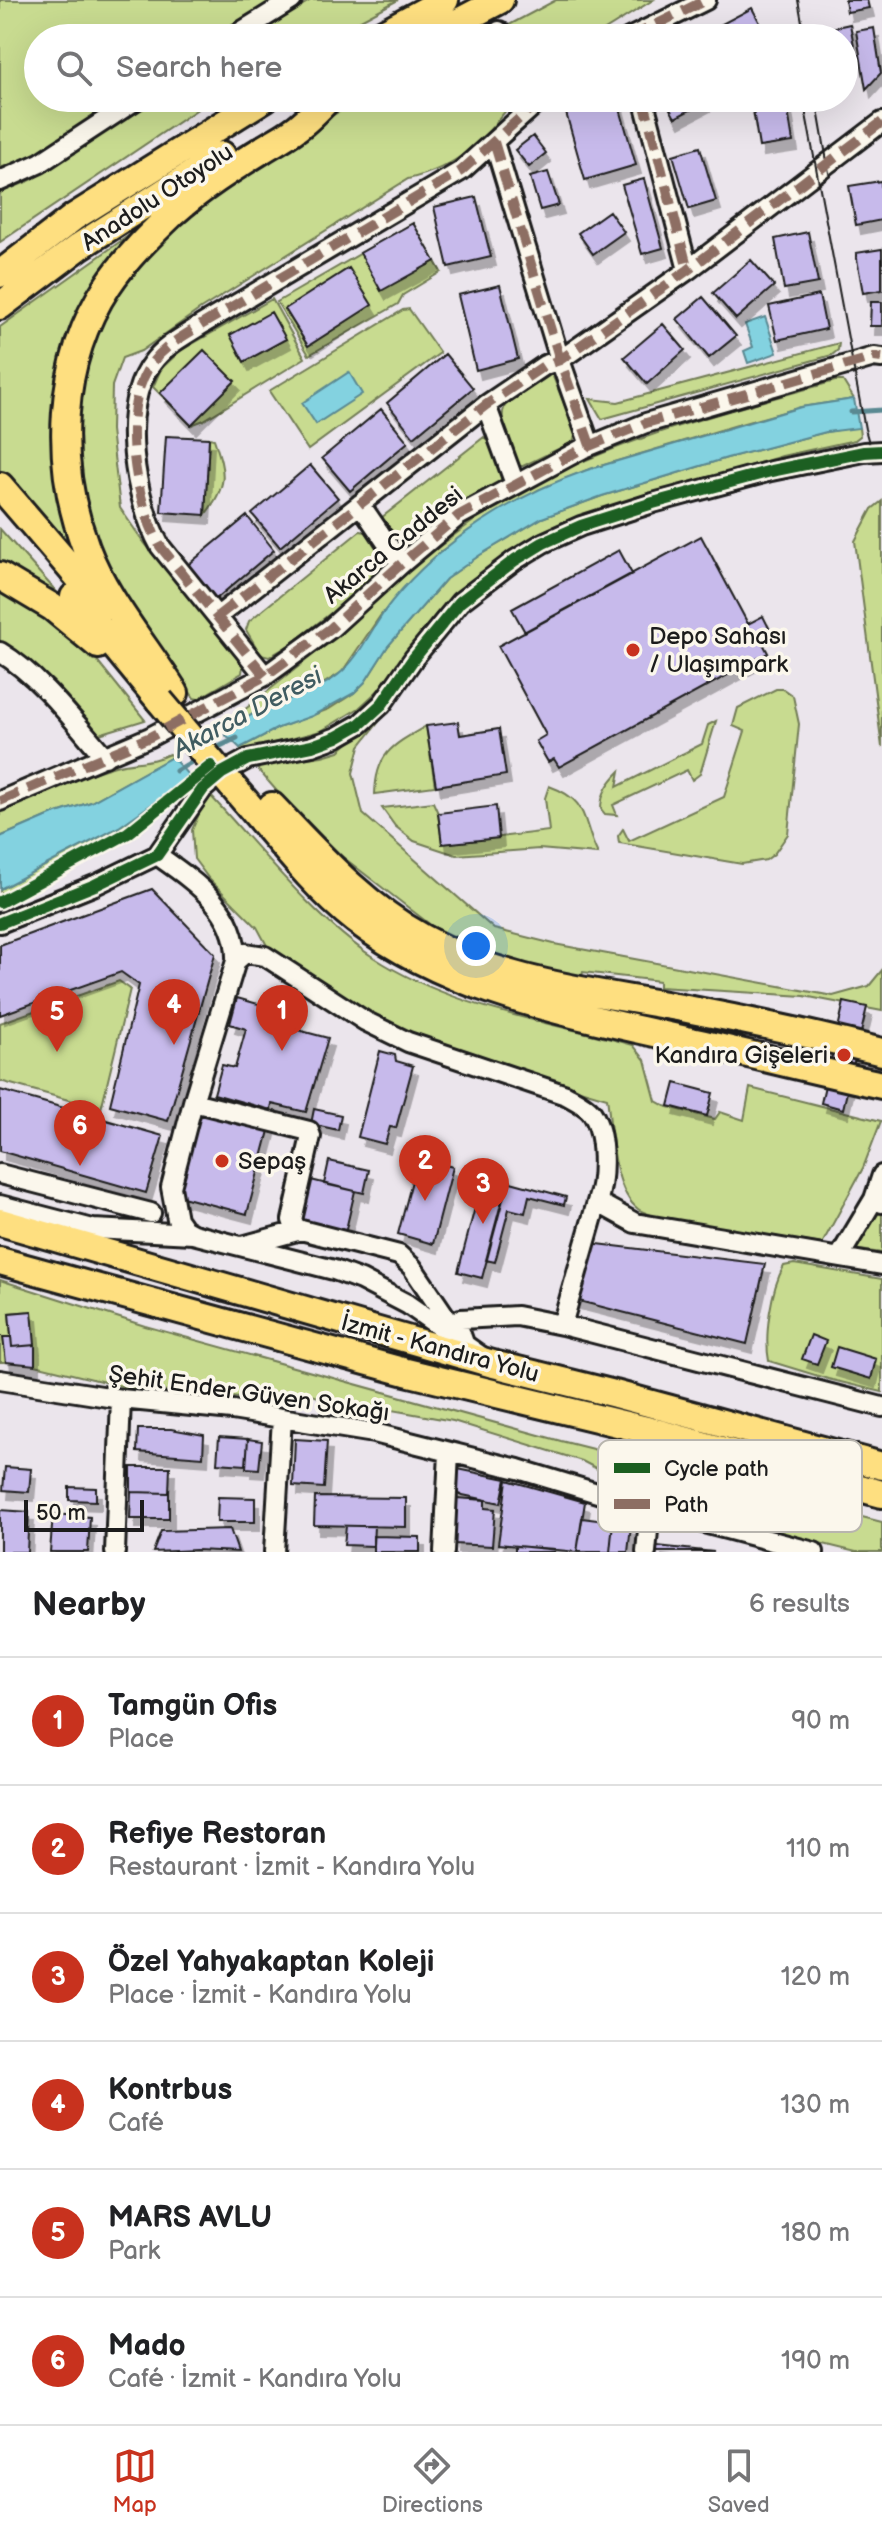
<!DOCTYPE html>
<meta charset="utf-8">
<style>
:root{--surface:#fff;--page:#f2f2f2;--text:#202124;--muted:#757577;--line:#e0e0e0;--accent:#c8321e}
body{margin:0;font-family:"Balsamiq Sans",sans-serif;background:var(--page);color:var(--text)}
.scale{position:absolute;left:24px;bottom:20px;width:120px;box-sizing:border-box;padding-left:8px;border:4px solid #1c1c1c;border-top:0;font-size:22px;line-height:28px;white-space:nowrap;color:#1c1c1c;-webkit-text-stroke:6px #fbf7ec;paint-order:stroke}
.you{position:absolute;left:476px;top:946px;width:28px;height:28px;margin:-20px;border:6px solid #fff;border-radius:50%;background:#1a73e8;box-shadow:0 0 0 12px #1a73e833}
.badge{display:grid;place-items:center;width:52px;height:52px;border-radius:50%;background:var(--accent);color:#fff;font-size:26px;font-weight:700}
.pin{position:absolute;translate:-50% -66px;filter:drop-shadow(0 2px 4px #0008)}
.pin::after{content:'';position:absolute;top:42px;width:28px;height:24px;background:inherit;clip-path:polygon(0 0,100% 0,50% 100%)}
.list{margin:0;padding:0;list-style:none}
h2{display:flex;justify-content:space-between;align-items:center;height:104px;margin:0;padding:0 32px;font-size:34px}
h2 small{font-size:26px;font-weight:400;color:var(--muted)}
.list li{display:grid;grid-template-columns:52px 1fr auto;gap:24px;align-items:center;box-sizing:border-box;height:128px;padding:0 32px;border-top:2px solid var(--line)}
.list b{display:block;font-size:30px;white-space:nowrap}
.list p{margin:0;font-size:26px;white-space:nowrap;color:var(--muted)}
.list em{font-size:26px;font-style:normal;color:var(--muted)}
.icon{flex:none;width:44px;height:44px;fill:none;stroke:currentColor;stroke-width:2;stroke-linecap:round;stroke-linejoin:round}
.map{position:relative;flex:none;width:882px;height:1552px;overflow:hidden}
.search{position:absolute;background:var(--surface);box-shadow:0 8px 32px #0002;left:24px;right:24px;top:24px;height:88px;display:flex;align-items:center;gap:20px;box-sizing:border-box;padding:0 28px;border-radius:44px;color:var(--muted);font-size:30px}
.sheet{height:872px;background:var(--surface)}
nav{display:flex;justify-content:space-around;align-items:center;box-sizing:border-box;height:112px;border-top:2px solid var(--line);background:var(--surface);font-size:22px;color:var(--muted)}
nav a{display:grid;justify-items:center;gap:4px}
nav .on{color:var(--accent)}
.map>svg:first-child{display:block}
</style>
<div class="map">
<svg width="882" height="1552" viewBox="0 0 882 1552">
<defs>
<filter id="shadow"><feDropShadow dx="5" dy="9" stdDeviation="0" flood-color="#0004"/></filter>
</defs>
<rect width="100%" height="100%" fill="#ebe5ec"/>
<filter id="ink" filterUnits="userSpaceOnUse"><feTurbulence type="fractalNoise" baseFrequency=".0125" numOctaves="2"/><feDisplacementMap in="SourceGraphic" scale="16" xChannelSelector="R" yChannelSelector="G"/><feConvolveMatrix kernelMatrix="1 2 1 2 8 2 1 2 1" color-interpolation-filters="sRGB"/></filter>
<g filter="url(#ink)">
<path fill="#c8db90" stroke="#727c56" stroke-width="2" d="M0 0H272L214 38H38V98H122L37 154 0 168Z
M311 0H398L327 38H249Z
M556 0H653L592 38H515L509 25Z
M157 98H214L0 242V193L31 180Z
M364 98H516C482 140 463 166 408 179L199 310 141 351 122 358 112 386 111 430 120 508 142 540 243 665 242 673 198 699 194 698 114 579 85 509 75 445 81 378 102 318 129 273 202 197 292 138Z
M149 221 86 300 73 325 58 376 86 570 41 514 0 471V327Z
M413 223 441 272 403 295 398 304 309 355 277 302Z
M272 299 305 358 204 420 191 425 153 387 161 369 180 351Z
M409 309 440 353 308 450 269 391 403 310Z
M839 343 838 350 832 355 602 419 590 399 618 402Z
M552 374 576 433 573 442 523 466H517C510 447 497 425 505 405Z
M835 381H843L854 399 801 407 737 425 587 470 538 490 441 551 420 571 380 616 342 672 313 690 256 712 226 735 224 726C259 698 294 671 328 642 389 591 444 535 514 495 614 439 725 412 835 381Z
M851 428H859L860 436 855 440 782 456 699 481 565 521 541 532 504 556 461 589 436 614 385 684 359 708 321 731 242 751 240 748 278 728 329 709 354 693 365 682 388 646 446 579 480 555 542 518 602 496 727 458 826 432Z
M484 437C494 444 500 463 503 476L499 482 439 520 402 551 381 518Z
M209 438 214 439C226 474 228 485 205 515Z
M882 501V747L855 541 872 509Z
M0 529 73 610 0 567Z
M360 531 366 532 386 564 332 612 291 644 269 657 261 655 246 630 249 621Z
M0 588 21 599 92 654 145 720 99 734 61 697 0 646Z
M776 689H783L793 696 799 724 788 834 774 854 766 860 742 864 619 843 618 836 623 829 629 841 724 797 745 731 733 726 738 708Z
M393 704 360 746 353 773 363 814 494 929 554 944 833 996 869 986 882 970V1011L804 996 659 987V981L583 972 581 979 536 970 481 949 432 926 317 837 254 765 322 756 339 751Z
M716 721 700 774 692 780 687 770 613 805 617 815 605 814 601 809C601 793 609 782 620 771L617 787 702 744 708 725Z
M426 726 435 786 375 794C376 753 393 745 426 726Z
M169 754 172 757 91 802 51 815 0 837V812C37 796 76 777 115 766 134 761 152 763 169 754Z
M190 777 193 780 128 833 0 902V889L119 827Z
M549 786C591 801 581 821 598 854L539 849 456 855 414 841 395 826 382 808 433 802 438 813 442 844 549 831 545 798Z
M208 793C256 844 315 920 373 957 451 1008 545 1021 633 1045L645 1060 656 1101 665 1106 715 1119 720 1112 744 1120 750 1088 881 1121 863 1168 822 1244 656 1217C650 1214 642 1212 638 1209 612 1190 612 1128 607 1098L414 1041 271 953 257 927 209 879 194 859 192 830Z
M119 981 130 989 101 1109 0 1081V1023Z
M875 1205 882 1209V1253L852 1249Z
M794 1264 882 1279V1392L828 1379 769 1361C764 1335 771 1289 784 1266Z
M0 1280 145 1326 561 1441 882 1522V1552H856L746 1525 653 1498 582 1461 453 1421 287 1391 240 1398 129 1388 35 1365 31 1311 9 1313 11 1337H3L6 1362H0Z"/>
<path fill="#83d2e0" stroke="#5a8992" stroke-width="2" d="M765 317 777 353 748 363 744 351 753 347 745 324Z
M349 372 362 394 316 424 302 403Z
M854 399 859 428 826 432 727 458 602 496 542 518 480 555 446 579 388 646 365 682 354 693 312 716 278 728 240 748 226 735C235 727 244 718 255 713 282 699 314 694 338 675 361 657 373 624 392 601 442 540 513 496 587 470L801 407Z
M172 757 190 777 119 827 0 889V837L51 815 91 802Z"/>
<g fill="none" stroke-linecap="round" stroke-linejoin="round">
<path stroke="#5a8992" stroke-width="5" d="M851 412 882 410
M210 751 237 738
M176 771 198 758"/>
</g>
<path fill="#c7baeb" stroke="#1c1c1c" stroke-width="2" filter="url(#shadow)" d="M845 0H867L869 8 847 12Z
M752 8 768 38H707L705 33Z
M850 24 855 51 844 53V38H819L818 31Z
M874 28 881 73 866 89 856 31Z
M617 98 636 165 585 180 566 113Z
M664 98H713L675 118Z
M751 98H786L793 142 759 147Z
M533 136 546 153 529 167 515 150Z
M700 147 716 201 689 209 673 155Z
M548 172 559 205 540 210 530 177Z
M644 179 663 248 642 254 622 185Z
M881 181 882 220 856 225 849 186Z
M476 197 491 257 448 267 434 207Z
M609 211 624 232 593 254 578 233Z
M413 223 435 261 381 291 360 253Z
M808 232 818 283 784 289 775 239Z
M882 249V290L863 293 856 253Z
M751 260 774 286 736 319 713 293Z
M349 268 372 305 308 346 285 309Z
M500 285 518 359 476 370 458 295Z
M819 295 826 329 777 340 769 306Z
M703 297 736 336 709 358 677 319Z
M871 302H882V326H870Z
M271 312 286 339 244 362 230 335Z
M663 324 685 350 647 384 624 357Z
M204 350 235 381 191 425 160 393Z
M445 354 473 388 414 437 387 403Z
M381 409 408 442 350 491 322 458Z
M166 436 209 438 205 515 161 512Z
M310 465 338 498 280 547 252 514Z
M247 516 274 550 216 599 188 565Z
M701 536 748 624 763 616 770 630 759 636 768 653 559 767 554 759 548 762 536 741 546 735 498 646Z
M619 550 632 574 525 632 512 609Z
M458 722 460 735 499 729 506 775 436 786 426 726Z
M496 806 499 838 442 844 438 813Z
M152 889 215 954 168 1121 110 1105 139 985 121 972 0 1015V945Z
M237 998 297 1015 294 1029 328 1038 306 1112 272 1104 271 1110 214 1094 222 1065 235 1068 246 1029 230 1024Z
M844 1002 867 1007 843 1109 821 1103Z
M380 1051 395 1055 396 1061 413 1066 396 1128 390 1127 385 1144 358 1137Z
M675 1083 713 1093 707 1116 669 1106Z
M0 1090 163 1136 146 1193 0 1151Z
M195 1109 270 1127 247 1214 175 1195Z
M314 1109 341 1115 338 1130 311 1124Z
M418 1158 453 1167 433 1244 398 1234Z
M329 1161 369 1170 364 1193 324 1184Z
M311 1180 355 1191 344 1238 300 1227Z
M482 1181 506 1188 482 1278 458 1272Z
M507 1181 566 1197 564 1205 529 1196 525 1213 509 1209 495 1262 486 1260Z
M589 1243 765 1264 747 1344 575 1300Z
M32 1311 35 1345 12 1347 9 1313Z
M811 1335 826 1341 817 1364 802 1359Z
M3 1337H11L12 1347 35 1345V1365L6 1362Z
M837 1347 876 1359 871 1379 831 1367Z
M138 1429H171L204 1435 203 1457 137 1452Z
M219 1437 248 1439 246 1465 217 1463Z
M248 1439 262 1441 259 1469 246 1468Z
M295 1439 327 1441 324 1488 293 1486Z
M5 1467 31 1469 29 1492 3 1490Z
M131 1467H170L169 1493 131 1492Z
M458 1469 506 1479 501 1503 453 1493Z
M507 1480 585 1502 577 1552 498 1544Z
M69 1487 96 1488V1501L69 1500Z
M131 1492 169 1493V1519H130Z
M218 1497 255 1498V1522H217Z
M315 1497 406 1498V1527L314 1525Z
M456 1498 485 1500V1508L495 1509 492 1546 453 1544Z
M0 1510 29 1512 27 1552H0Z
M53 1514 90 1517 88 1552H50Z
M582 1518 613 1522 610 1552H577Z
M613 1522 631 1526 628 1552H610Z
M346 1526H374L373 1546 344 1545Z
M230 1529 238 1552 196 1550 153 1552 161 1531Z
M373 1536 420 1537V1552H373Z
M515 1546 554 1549V1552H515Z
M657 1546 714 1552H657Z"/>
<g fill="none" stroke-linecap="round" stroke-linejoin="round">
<g stroke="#1c1c1c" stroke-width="24">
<path id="minor" d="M499 31 502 38
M231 38 292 0
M629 38 706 0
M643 98 688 270
M494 142 560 360 590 445
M0 181 40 163 139 98
M486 405 515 484
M360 504 401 564
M218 616 486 405 545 365 560 360 688 270 882 122
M0 652C40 676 75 723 105 757
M265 676 160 546C135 501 118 407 152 363 164 346 184 336 201 325L461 171 542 98
M0 801 150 737 265 676 331 628 401 564 458 516 582 449 646 423 874 357 882 358
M157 855C194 881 238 910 236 961
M0 923 95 885 157 855 203 789 222 773 248 759 312 746 337 737 360 724 382 704 414 658 460 602 515 560 543 543 581 526 653 503 771 471 864 452 882 451
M193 1102 309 1131 311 1136 292 1220 294 1226 301 1230
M0 1174 151 1213
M882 1175 874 1199 882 1203
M0 1205 93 1229 193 1234 334 1270 361 1280 407 1304 481 1356
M193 1234 184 1229 177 1219 171 1187 193 1102 236 961 245 953 265 956 365 1021 408 1042 566 1095C575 1100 586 1105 592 1113 606 1134 605 1179 597 1202L635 1223 882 1265
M242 1246 301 1230 399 1255 412 1267 458 1335
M840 1256 874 1199
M562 1325 597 1202
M464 1343 458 1326 461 1319 517 1316 562 1325 882 1407
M0 1380 121 1399 232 1410 374 1433 518 1469 650 1509 814 1552
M115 1552 121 1399
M274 1552 282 1418
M444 1552 449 1453
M646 1552 650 1509"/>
</g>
<g stroke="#1c1c1c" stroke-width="32">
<path id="highway" d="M374 38 445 0
M428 38 500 0
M0 274 74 217 265 98
M0 306 80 246 222 155
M0 486 104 607
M0 576 52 607 98 645
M74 597 160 701
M175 693C147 648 104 597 86 548 54 463 57 362 108 285 126 258 150 235 173 213 201 188 231 169 262 150 276 141 291 134 303 123 312 116 321 106 329 98
M232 786C271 830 311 885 356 920 451 993 573 1014 686 1040 751 1054 816 1071 882 1085
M272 806C319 855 363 905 423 938 509 986 597 991 692 1010 755 1022 819 1036 882 1052
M0 1222 493 1364 615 1394 882 1466
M0 1261 406 1372 663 1434 882 1494"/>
</g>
<use href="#minor" stroke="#fbf7ec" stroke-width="18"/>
<use href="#highway" stroke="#fedf80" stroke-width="26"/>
<path stroke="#1c1c1c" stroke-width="2" d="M798 0 805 38
M803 98 865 429 869 443 882 458
M816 98 829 173"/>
<g stroke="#1c1c1c" stroke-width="32" stroke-linecap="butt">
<path id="highway-bridge" d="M160 701 232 786"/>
</g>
<use href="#highway-bridge" stroke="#fedf80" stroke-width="26"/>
<path stroke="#8d6e63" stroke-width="10" stroke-dasharray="20 10" stroke-linecap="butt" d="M629 38 706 0
M643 98 688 270
M494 142 560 360 590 445
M218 616 486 405 545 365 560 360 688 270 882 122
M265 676 160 546C135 501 118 407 152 363 164 346 184 336 201 325L461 171 542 98
M0 801 150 737 265 676 331 628 401 564 458 516 582 449 646 423 874 357 882 358"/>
<g stroke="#fbf7ec" stroke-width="17">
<path id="cycleway" d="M0 902 128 833 211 766
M0 923 95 885 157 855 203 789 222 773 248 759 312 746 337 737 360 724 382 704 414 658 460 602 515 560 543 543 581 526 653 503 771 471 864 452 882 451"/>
</g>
<use href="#cycleway" stroke="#1b5e20" stroke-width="12"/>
</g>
</g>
<g fill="#c8321e" stroke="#fbf7ec" stroke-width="3">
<circle cx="633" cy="650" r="8"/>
<circle cx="844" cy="1055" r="8"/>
<circle cx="222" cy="1161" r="8"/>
</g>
<g text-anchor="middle" stroke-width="7" stroke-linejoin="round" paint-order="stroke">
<g font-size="24" fill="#1c1c1c" stroke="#fbf7ec">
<text transform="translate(157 197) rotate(-33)" y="8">Anadolu Otoyolu</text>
<text transform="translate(393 545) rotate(-39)" y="8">Akarca Caddesi</text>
<text transform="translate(440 1348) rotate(15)" y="8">İzmit - Kandıra Yolu</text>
<text transform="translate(249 1393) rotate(8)" y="8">Şehit Ender Güven Sokağı</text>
</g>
<g font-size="24" fill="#1c1c1c" stroke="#fbf7ec" text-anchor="start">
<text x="649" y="644">Depo Sahası<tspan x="649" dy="28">/ Ulaşımpark</tspan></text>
<text x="828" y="1063" text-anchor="end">Kandıra Gişeleri</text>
<text x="238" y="1169">Sepaş</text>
</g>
<g font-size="26" font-style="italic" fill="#405c61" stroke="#fbf7ec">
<text transform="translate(247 712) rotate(-28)" y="9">Akarca Deresi</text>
</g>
</g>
<rect x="598" y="1440" width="264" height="92" rx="12" fill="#fbf7ec" stroke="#b8b5ae" stroke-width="2"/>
<rect x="614" y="1463" width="36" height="10" fill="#1b5e20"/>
<rect x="614" y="1499" width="36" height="10" fill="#8d6e63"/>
<g font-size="22" fill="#1c1c1c">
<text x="664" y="1476">Cycle path</text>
<text x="664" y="1512">Path</text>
</g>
</svg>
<div class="scale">50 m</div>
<div class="you"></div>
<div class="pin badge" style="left:282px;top:1051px">1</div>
<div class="pin badge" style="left:425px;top:1201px">2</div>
<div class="pin badge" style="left:483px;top:1224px">3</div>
<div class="pin badge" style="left:174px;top:1045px">4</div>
<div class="pin badge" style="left:57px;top:1052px">5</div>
<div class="pin badge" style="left:80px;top:1166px">6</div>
<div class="search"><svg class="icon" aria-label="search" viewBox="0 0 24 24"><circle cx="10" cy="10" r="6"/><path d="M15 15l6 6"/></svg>Search here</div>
</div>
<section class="sheet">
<h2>Nearby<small>6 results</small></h2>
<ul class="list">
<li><span class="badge">1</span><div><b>Tamgün Ofis</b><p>Place</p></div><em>90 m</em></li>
<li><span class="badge">2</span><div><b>Refiye Restoran</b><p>Restaurant · İzmit - Kandıra Yolu</p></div><em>110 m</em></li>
<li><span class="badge">3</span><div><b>Özel Yahyakaptan Koleji</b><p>Place · İzmit - Kandıra Yolu</p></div><em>120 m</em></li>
<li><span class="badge">4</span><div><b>Kontrbus</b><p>Café</p></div><em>130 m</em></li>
<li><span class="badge">5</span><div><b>MARS AVLU</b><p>Park</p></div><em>180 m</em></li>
<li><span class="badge">6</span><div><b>Mado</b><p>Café · İzmit - Kandıra Yolu</p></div><em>190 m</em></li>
</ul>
</section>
<nav>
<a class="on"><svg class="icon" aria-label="map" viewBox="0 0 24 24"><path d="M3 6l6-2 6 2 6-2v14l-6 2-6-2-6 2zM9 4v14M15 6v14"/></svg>Map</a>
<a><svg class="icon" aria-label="directions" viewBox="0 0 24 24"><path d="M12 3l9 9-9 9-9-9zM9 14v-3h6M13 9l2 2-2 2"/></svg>Directions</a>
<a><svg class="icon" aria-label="saved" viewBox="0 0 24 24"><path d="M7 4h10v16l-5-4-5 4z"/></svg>Saved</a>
</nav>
